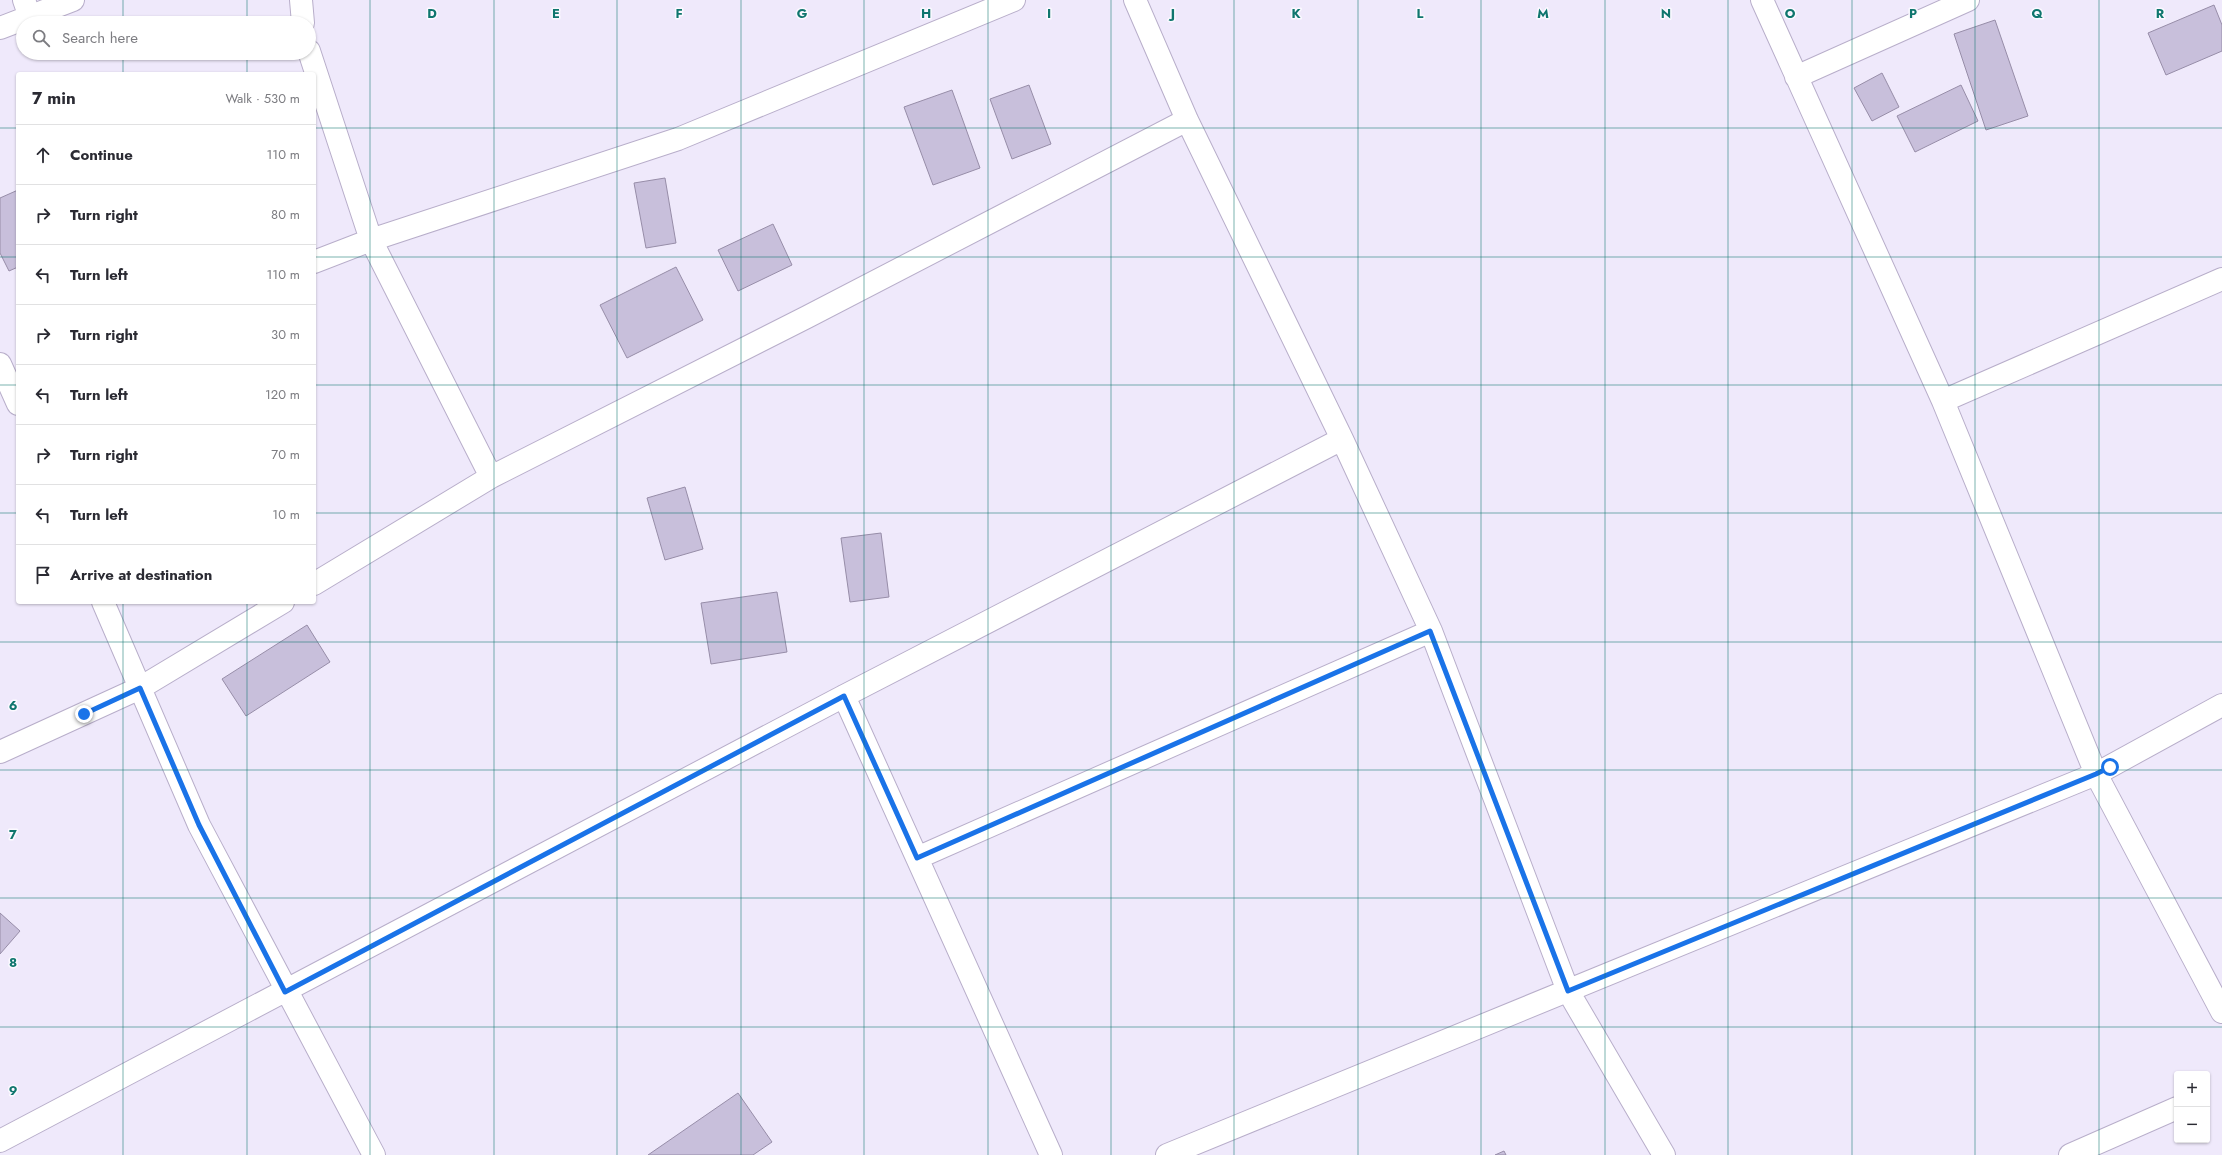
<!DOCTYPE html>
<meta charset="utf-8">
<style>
:root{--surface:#fff;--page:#f7f7f7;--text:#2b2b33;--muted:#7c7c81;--line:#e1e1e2}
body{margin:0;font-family:Jost,sans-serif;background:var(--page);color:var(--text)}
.controls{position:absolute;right:12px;bottom:12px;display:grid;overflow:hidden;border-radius:4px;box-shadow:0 1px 3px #0004}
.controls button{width:36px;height:36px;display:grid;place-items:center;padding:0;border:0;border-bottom:1px solid var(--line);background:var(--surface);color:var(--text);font:20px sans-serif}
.stop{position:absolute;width:12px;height:12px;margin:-9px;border:3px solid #1a73e8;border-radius:50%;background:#fff}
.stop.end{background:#1a73e8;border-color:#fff;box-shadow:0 1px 4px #0008}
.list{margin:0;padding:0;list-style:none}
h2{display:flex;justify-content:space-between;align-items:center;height:52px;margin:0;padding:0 16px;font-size:17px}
h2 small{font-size:13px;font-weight:400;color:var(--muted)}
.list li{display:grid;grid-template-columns:26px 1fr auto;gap:12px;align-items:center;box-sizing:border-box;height:60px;padding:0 16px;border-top:1px solid var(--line)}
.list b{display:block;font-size:15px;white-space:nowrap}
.list em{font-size:13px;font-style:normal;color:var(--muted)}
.icon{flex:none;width:22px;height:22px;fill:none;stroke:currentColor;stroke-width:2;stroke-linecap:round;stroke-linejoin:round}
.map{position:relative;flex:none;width:2222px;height:1155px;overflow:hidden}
.search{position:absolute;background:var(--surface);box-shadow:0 1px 3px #0004;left:16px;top:16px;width:300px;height:44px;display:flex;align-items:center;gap:10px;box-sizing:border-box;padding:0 14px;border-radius:22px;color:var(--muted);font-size:15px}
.panel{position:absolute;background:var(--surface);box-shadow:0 1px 3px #0004;left:16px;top:72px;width:300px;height:532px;border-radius:4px}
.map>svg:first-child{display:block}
</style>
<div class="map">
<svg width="2222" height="1155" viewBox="0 0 2222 1155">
<rect width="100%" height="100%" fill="#efe9fb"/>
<path fill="#c8bfdb" stroke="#978da8" d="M2214 5 2222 25V51L2166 75 2148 33Z
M1995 20 2028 116 1986 130 1954 34Z
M1882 73 1899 107 1872 121 1854 88Z
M1029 85 1051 144 1012 159 990 99Z
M1961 85 1978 121 1915 152 1897 116Z
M952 90 980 168 933 185 904 107Z
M665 178 676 243 646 248 634 183Z
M18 190V267L9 271 0 253V198Z
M773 224 792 265 738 291 718 250Z
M676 267 703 320 627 358 600 305Z
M685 487 703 549 665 560 647 498Z
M881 533 889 597 850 602 841 538Z
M777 592 787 652 711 664 701 603Z
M307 625 330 662 246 716 222 679Z
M0 913 20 931 0 954Z
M738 1093 772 1142 753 1155H648Z
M1504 1151 1506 1155H1495Z"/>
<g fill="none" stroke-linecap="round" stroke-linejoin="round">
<g stroke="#b8aeca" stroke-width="24">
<path id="minor" d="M24 0 30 17
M301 0 303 23
M1135 0 1187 120 1342 439 1431 631 1568 991 1664 1155
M1762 0 1943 401 2096 774 2222 1012
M0 28 73 0
M309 51 371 240 491 477
M1796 77 1968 0
M314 262 371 240 678 139 1014 0
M0 364 18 404
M1943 401 2222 279
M314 584 491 477 807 317 1187 120
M103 602 199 825 374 1155
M844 696 1051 1155
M0 752 140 688 283 602
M917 858 1431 631
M0 1141 844 696 1342 439
M1167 1155 2096 774 2222 705
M2070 1155 2177 1108"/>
</g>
<use href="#minor" stroke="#fff" stroke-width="22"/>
</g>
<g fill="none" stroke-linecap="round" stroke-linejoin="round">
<path stroke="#1a73e8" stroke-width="5" d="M84 714 140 688 199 825 285 992 844 696 917 858 1430 631 1568 991 2096 774 2110 767"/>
</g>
<path fill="none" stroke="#0f766e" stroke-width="1" stroke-opacity="0.55" d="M123 0V23M247 0V23M370 0V1155M494 0V1155M617 0V1155M741 0V1155M864 0V1155M988 0V1155M1111 0V1155M1234 0V1155M1358 0V1155M1481 0V1155M1605 0V1155M1728 0V1155M1852 0V1155M1975 0V1155M2099 0V1155M123 53V74M247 53V74M0 128H18M314 128H2222M0 257H18M314 257H2222M0 385H18M314 385H2222M0 513H18M314 513H2222M123 602V1155M247 602V1155M0 642H2222M0 770H2222M0 898H2222M0 1027H2222"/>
<g font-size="13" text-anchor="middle" font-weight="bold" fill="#0f766e" stroke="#fbf9ff" stroke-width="3" stroke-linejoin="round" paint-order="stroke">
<text x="432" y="18">D</text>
<text x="556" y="18">E</text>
<text x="679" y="18">F</text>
<text x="802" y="18">G</text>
<text x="926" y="18">H</text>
<text x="1049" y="18">I</text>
<text x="1173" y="18">J</text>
<text x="1296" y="18">K</text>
<text x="1420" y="18">L</text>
<text x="1543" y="18">M</text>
<text x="1666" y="18">N</text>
<text x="1790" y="18">O</text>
<text x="1913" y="18">P</text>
<text x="2037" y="18">Q</text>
<text x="2160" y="18">R</text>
<text x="13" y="710">6</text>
<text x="13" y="839">7</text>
<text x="13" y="967">8</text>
<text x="13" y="1095">9</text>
</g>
</svg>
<div class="controls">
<button>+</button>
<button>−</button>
</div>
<div class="stop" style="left:2110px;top:767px"></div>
<div class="stop end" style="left:84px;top:714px"></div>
<div class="search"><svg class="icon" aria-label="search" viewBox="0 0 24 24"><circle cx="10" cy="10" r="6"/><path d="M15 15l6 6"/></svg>Search here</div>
<section class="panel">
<h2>7 min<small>Walk · 530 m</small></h2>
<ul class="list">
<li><svg class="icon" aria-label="ahead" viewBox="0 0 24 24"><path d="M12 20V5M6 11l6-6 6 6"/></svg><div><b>Continue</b></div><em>110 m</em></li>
<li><svg class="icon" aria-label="right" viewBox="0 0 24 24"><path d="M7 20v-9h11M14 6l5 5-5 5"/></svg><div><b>Turn right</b></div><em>80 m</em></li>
<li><svg class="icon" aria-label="left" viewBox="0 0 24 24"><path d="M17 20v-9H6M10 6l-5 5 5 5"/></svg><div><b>Turn left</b></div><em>110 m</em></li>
<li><svg class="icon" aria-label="right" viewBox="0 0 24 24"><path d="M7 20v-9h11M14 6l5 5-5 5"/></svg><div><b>Turn right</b></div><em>30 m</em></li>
<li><svg class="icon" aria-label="left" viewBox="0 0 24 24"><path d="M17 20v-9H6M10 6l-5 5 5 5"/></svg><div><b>Turn left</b></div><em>120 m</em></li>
<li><svg class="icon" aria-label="right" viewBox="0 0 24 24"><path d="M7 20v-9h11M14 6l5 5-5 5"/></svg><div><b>Turn right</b></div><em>70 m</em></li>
<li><svg class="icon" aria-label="left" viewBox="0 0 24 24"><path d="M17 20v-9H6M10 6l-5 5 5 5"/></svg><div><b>Turn left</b></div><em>10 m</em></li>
<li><svg class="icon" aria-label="arrive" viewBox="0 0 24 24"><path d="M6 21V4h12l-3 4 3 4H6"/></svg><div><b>Arrive at destination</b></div></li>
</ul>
</section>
</div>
